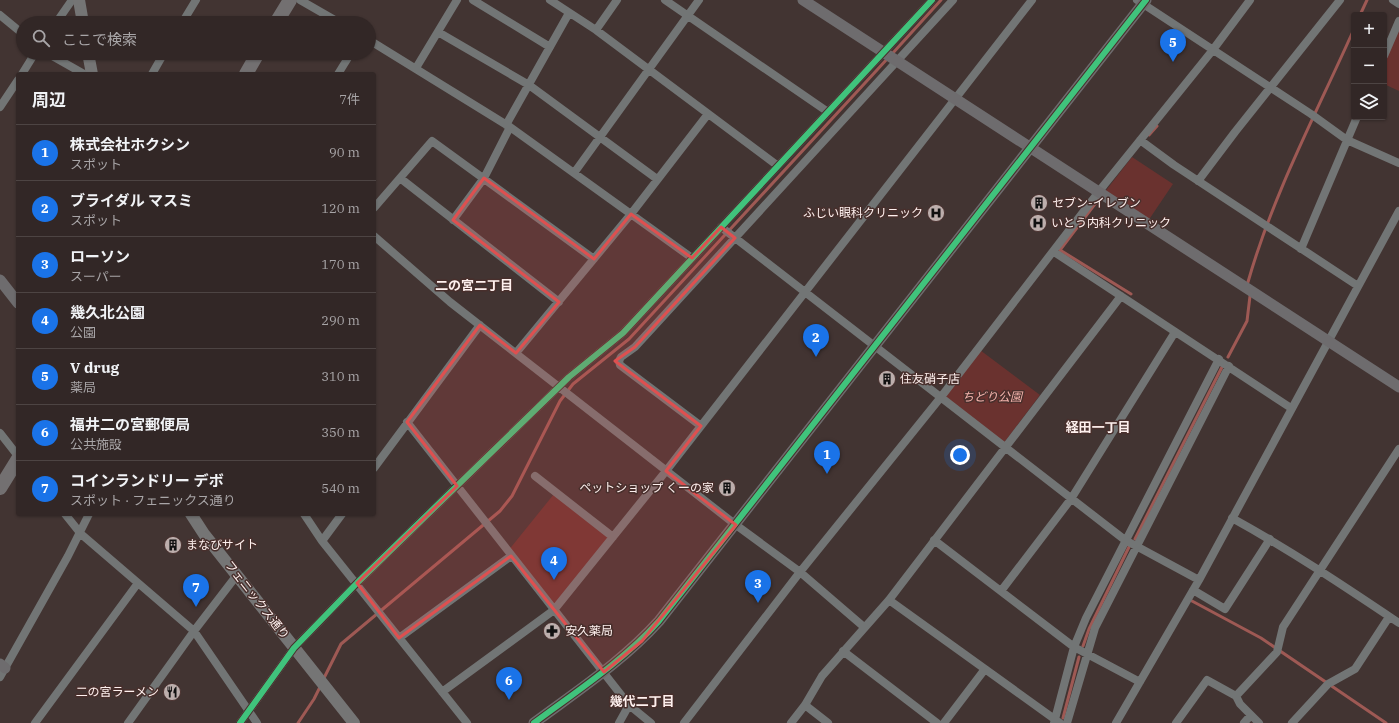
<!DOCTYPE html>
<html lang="ja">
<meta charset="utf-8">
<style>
:root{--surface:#322726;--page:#3d3332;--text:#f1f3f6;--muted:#a8a5a7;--line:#4d4443;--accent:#1a73e8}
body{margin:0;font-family:"IBM Plex Serif","Noto Sans JP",serif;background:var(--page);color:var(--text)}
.controls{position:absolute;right:12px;top:12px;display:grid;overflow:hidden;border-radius:4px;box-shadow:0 1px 3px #0004}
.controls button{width:36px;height:36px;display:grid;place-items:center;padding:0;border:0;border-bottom:1px solid var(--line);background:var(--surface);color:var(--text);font:20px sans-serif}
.you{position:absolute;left:960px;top:455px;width:14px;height:14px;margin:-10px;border:3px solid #fff;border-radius:50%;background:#1a73e8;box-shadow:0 0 0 6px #1a73e833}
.badge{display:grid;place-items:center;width:26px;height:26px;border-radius:50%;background:var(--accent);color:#fff;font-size:13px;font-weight:700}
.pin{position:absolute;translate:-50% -33px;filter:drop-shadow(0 1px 2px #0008)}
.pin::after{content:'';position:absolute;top:21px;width:14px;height:12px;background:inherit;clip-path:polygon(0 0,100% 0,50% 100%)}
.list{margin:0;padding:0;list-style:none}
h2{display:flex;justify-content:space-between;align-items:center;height:52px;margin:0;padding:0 16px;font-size:17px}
h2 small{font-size:13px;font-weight:400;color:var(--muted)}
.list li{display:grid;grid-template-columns:26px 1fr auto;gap:12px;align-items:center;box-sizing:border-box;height:56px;padding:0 16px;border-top:1px solid var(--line)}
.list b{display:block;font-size:15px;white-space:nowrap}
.list p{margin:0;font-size:13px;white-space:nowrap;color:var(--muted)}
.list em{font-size:13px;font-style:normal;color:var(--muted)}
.icon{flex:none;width:22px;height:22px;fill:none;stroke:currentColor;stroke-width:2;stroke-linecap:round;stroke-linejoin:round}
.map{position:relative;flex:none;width:1399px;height:723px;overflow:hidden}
.search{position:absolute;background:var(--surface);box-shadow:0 1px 3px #0004;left:16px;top:16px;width:360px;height:44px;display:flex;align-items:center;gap:10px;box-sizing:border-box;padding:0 14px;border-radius:22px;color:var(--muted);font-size:15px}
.panel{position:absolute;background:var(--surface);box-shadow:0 1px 3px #0004;left:16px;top:72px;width:360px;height:444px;border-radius:4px}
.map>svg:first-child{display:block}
</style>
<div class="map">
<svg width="1399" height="723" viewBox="0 0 1399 723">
<rect width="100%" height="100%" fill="#423432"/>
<path fill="#6a322f" d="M1399 21V91L1384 84V56Z
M1132 157 1173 184 1148 221 1104 193Z
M980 350 1040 395 1003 444 943 398Z
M554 494 611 537 554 608 508 551Z"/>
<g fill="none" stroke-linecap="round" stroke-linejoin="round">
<path stroke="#9e5954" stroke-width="3" d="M1360 15 1367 0
M892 54 941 0
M1149 135 1157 126
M1101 196 1060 250 1131 294
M1248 282C1273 194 1317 112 1354 29
M1228 357 1247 321 1250 296
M1135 539 1222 367
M1192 601 1261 638 1386 723
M1083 646 1089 629 1129 547
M323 680 341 644 500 511 512 496 560 401 573 384 629 339 888 58
M1063 718 1079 657
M298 723 314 699 321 685"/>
<path stroke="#727575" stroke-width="8" d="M300 0 340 23
M473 0 550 47
M550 0 596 30 778 166
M665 0 828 112
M1137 0 1311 114 1347 140 1399 163
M1393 0 1399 4
M0 15 23 34
M56 23 72 0
M182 23 196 0
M596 30 617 0
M438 32 529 85 657 179
M369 40 510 127 692 258
M47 53 84 74
M1384 56 1399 21
M416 68 457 0
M22 74 35 53
M152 74 164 53
M338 74 351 53
M0 107 18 80
M506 125 569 13
M1140 140 1174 165 1358 286
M574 173 699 0
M400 178 559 302
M1198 181 1235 132 1340 0
M374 208 432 141 594 259
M453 220 484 178 510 127
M721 227 1125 540 1199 580
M374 236 450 302 736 525 800 572 864 627
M1301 249 1357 117
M1054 252 1291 408
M516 353 631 214 708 114
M407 422 629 705 651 723
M701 426 620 365 619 361 621 357 635 347 953 0
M0 433 18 456
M374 468 480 325
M535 476 613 537
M65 514 81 534 194 631 257 723
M304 514 322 541
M342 514 322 541 467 723
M1232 518C1290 550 1344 586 1399 623
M934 540 1074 647 1140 682
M1193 590 1225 609 1270 539
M1001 591 1071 499 1175 332
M889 600 1060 723
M399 638 511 556
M843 651 937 723
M0 677 68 556 89 514
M442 692 554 610 666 471 1032 0
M1236 696 1277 652 1283 627 1399 449
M805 705 828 723
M35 723 138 583
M128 723 194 631 237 575
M240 723 294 648 357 583 569 377 623 333 932 0
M619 723 629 705
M684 723 800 572 941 397 1104 185 1212 51 1250 0
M791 723 805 705 822 676 889 600 1121 296
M944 723 985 669
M1054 723 1074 647 1086 618 1219 359
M1067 723 1095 628 1229 366
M1116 723 1199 580 1399 211
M1176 723 1207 680 1236 696 1240 704 1259 723
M1244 723 1251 715
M1292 723 1328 684 1355 669 1389 617"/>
<path stroke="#6e6c6e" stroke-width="11" d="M803 0 1399 387
M0 280 18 303
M0 664 5 668
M534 723C577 691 623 661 659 621L1146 0"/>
<path stroke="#757575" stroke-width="12" d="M79 0 83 23
M88 53 92 74
M191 514 204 534 354 723"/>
<path stroke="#737071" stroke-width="14" d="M276 23 290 0
M246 74 258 53
M0 488 18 459"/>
<g stroke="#482f2c" stroke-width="8">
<path id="cycleway" d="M240 723 294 648 357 583 569 377 623 333 932 0
M534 723C577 691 623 661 659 621L1146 0"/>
</g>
<use href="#cycleway" stroke="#40c37c" stroke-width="6"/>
</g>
<path fill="#de5050" fill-opacity="0.2" stroke="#de5050" stroke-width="3" stroke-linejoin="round" d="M484 178 594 259 631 214 692 258 721 227 735 238 635 347 615 361 701 426 666 471 736 525 642 641 604 672 511 556 399 638 357 583 457 486 407 422 480 325 516 353 559 302 453 220Z"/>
<defs>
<g id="building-disc" transform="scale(0.9)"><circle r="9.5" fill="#bcaeac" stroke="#482f2c"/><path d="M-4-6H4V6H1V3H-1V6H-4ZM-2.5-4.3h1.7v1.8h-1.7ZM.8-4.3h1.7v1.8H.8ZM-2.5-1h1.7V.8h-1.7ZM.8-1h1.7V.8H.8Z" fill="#111"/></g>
<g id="hospital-disc" transform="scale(0.9)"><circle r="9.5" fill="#bcaeac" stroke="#482f2c"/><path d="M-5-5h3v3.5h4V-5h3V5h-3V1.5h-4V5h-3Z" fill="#111"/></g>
<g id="pharmacy-disc" transform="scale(0.9)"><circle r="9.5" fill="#bcaeac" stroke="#482f2c"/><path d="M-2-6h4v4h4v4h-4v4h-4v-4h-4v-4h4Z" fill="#111"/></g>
<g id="restaurant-disc" transform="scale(0.9)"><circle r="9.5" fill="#bcaeac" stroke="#482f2c"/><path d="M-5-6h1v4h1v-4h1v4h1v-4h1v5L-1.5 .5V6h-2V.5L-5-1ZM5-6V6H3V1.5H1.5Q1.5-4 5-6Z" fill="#111"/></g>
</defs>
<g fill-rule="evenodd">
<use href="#building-disc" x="1039" y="203"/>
<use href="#hospital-disc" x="936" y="213"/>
<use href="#hospital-disc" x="1038" y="223"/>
<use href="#building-disc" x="887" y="379"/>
<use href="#building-disc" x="727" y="488"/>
<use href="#building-disc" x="173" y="545"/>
<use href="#pharmacy-disc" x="552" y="631"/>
<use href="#restaurant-disc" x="172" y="692"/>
</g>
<g text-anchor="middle" stroke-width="3" stroke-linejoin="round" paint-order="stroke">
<g font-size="12" fill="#fef0ee" stroke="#482f2c" text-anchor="start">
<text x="1052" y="207">セブン-イレブン</text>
<text x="923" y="217" text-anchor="end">ふじい眼科クリニック</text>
<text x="1051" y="227">いとう内科クリニック</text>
<text x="900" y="383">住友硝子店</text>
<text x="714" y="492" text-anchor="end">ペットショップ くーの家</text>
<text x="186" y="549">まなびサイト</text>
<text x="565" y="635">安久薬局</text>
<text x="159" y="696" text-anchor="end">二の宮ラーメン</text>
</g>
<g font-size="12" font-style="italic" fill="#f4b3ac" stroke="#482f2c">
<text x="992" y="401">ちどり公園</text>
</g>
<g font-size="12" fill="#fef0ee" stroke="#482f2c">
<text transform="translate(257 600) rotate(52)" y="4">フェニックス通り</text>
</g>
<g font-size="13" font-weight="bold" fill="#fef0ee" stroke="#482f2c">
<text x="474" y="290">二の宮二丁目</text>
<text x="1098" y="432">経田一丁目</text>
<text x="642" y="706">幾代二丁目</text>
</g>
</g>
</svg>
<div class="controls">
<button>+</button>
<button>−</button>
<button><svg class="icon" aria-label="layers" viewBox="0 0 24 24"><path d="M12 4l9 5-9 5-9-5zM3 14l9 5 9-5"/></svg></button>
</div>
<div class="you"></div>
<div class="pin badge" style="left:827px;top:474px">1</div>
<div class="pin badge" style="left:816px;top:357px">2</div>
<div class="pin badge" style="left:758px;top:603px">3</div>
<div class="pin badge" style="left:554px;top:580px">4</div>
<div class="pin badge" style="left:1173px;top:62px">5</div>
<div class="pin badge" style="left:509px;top:700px">6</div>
<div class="pin badge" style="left:196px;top:607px">7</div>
<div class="search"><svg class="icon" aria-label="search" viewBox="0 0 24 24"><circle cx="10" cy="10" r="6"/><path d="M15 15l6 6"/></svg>ここで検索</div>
<section class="panel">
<h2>周辺<small>7件</small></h2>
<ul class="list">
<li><span class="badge">1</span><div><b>株式会社ホクシン</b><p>スポット</p></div><em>90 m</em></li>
<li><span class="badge">2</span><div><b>ブライダル マスミ</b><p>スポット</p></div><em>120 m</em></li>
<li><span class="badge">3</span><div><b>ローソン</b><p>スーパー</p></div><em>170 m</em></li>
<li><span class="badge">4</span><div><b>幾久北公園</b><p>公園</p></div><em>290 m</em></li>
<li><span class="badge">5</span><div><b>V drug</b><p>薬局</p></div><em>310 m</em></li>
<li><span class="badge">6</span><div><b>福井二の宮郵便局</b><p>公共施設</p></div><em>350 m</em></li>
<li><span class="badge">7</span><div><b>コインランドリー デボ</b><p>スポット · フェニックス通り</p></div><em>540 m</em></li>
</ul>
</section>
</div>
